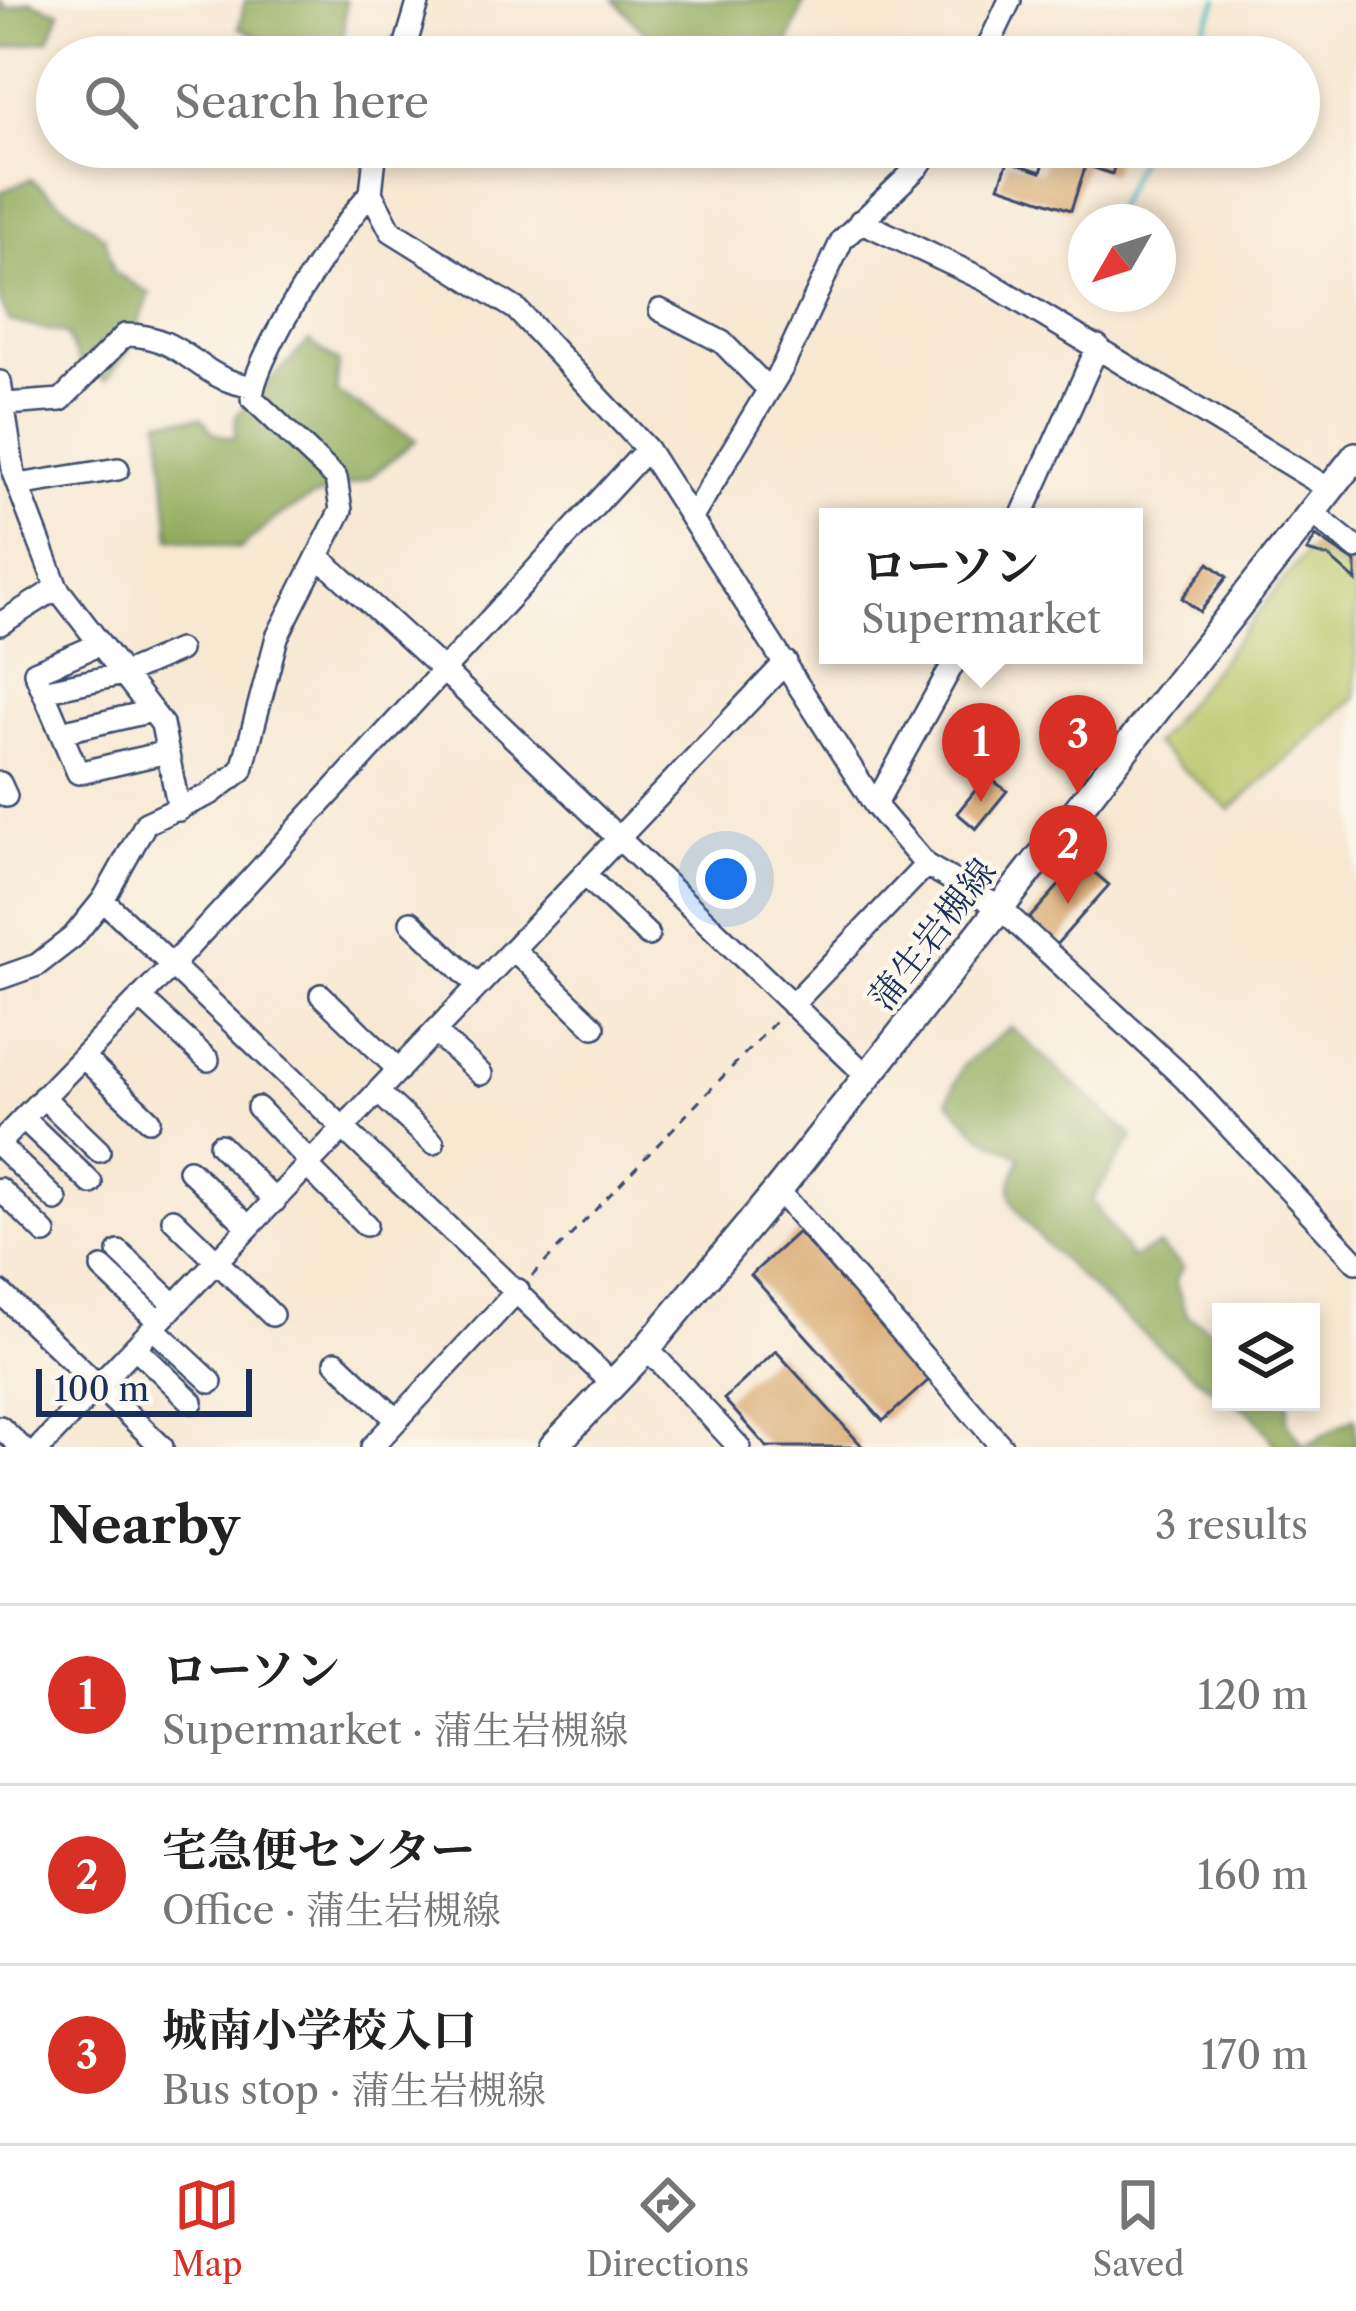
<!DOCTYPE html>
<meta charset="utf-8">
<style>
:root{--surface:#fff;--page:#f6f6f6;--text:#222;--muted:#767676;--line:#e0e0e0;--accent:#d93025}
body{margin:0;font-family:"Libre Caslon Text","Noto Serif JP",serif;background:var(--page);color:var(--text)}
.controls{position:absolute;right:36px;bottom:36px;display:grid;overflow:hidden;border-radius:0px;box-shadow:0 6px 18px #0003}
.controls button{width:108px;height:108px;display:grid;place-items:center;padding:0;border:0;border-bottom:3px solid var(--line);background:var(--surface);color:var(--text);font:60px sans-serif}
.compass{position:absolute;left:1068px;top:204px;width:108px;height:108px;border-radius:50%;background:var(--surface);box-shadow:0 6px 18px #0003;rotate:231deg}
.scale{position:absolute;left:36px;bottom:30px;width:216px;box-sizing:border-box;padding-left:12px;border:6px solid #1b2f5e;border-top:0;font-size:33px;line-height:42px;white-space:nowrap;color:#1b2f5e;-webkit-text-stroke:9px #fbf7ec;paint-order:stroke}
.you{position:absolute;left:726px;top:879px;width:42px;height:42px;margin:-30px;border:9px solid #fff;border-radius:50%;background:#1a73e8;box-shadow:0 0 0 18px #1a73e833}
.badge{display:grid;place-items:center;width:78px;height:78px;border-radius:50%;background:var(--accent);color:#fff;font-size:39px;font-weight:700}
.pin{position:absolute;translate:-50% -99px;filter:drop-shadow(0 3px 6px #0008)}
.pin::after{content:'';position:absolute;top:63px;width:42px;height:36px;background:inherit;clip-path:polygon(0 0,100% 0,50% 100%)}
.popup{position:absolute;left:819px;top:508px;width:324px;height:156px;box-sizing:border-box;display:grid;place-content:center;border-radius:0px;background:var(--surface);filter:drop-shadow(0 3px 9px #0005);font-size:39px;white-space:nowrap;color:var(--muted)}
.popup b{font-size:45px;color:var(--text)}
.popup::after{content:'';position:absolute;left:50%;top:100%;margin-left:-24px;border:24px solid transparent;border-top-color:var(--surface)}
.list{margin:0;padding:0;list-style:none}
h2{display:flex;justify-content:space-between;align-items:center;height:156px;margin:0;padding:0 48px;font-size:51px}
h2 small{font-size:39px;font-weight:400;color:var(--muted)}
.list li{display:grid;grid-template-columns:78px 1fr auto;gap:36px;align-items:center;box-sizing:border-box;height:180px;padding:0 48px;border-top:3px solid var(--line)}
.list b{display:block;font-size:45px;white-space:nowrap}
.list p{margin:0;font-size:39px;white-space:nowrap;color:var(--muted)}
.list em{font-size:39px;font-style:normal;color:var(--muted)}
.icon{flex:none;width:66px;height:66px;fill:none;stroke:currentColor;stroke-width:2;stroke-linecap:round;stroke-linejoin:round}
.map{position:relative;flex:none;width:1356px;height:1447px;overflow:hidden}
.search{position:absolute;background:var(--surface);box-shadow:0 6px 18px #0003;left:36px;right:36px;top:36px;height:132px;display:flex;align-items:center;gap:30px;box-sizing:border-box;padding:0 42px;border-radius:66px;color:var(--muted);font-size:45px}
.sheet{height:696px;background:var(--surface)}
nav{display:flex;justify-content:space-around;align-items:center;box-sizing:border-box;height:168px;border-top:3px solid var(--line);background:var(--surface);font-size:33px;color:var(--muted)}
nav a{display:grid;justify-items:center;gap:6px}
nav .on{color:var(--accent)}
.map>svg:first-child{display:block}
</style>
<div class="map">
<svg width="1356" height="1447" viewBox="0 0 1356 1447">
<rect width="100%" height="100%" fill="#fbf7ec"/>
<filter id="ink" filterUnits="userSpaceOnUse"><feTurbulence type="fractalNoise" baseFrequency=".00833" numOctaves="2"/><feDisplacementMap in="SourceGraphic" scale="24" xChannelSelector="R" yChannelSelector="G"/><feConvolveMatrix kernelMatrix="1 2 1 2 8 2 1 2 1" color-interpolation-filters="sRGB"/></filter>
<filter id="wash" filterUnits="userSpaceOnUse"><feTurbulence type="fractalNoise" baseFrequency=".004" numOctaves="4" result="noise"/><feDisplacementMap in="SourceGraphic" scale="48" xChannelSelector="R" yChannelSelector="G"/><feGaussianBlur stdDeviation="2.7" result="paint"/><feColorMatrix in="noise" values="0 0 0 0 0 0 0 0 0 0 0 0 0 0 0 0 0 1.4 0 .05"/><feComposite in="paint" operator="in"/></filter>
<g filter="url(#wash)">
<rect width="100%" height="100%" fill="#f7e8d2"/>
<path fill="#b8c466" stroke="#6a7a62" stroke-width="3" d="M1307 551 1329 557 1356 581V697L1230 810 1154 744Z"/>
<path fill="#92aa5b" stroke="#566c5c" stroke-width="3" d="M0 0 7 9 30 1 60 12 49 40 0 49Z
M245 0H346L341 57H302L239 28Z
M614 0H805L783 57H728L658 46Z
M31 179 105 237 114 272 150 294 128 351 106 380 82 368 66 334 9 321 0 303V192Z
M309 341 339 363 336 392 416 440 368 479 311 498 276 518 240 549 170 538 160 420 202 418 213 433 235 439 236 416Z
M1011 1027 1133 1137 1092 1200 1131 1258 1159 1245 1183 1267 1175 1280 1186 1315 1221 1334V1395C1182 1371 1029 1239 1013 1202 1007 1186 1015 1172 1021 1157L981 1136 948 1100 963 1065Z
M1233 1402H1289L1287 1422 1304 1446 1355 1418 1356 1447H1276L1253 1414Z"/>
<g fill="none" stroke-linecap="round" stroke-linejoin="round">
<path stroke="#4ebac9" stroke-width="4.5" d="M1190 57 1218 0
M1109 222 1145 147"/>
</g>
<g id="blocks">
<path fill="#d39b5a" d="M1049 147H1103L1119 152 1112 174 1086 165 1071 210 999 186 1008 161 1041 172Z
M1316 536 1356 563V581L1329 557 1307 551Z
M1209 563 1227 577 1200 612 1182 598Z
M987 776 1007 791 976 829 957 813Z
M1081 861 1109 885 1055 946 1027 921Z
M798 1232 930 1379 883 1421 751 1275Z
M776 1351 863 1447H767L724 1399Z"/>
</g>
</g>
<g filter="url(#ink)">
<use href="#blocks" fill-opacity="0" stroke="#3c4b6f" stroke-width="3"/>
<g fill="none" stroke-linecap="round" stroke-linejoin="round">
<g stroke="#3c4b6f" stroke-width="26">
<path id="minor" d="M402 57 419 0
M983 57 1010 0
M376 147 371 193 391 231 516 309 647 449 875 805 926 865 999 907 1185 1079 1356 1262
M860 221 985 280 1331 490
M660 310 722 342 769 390
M0 382 14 475 57 588 162 724 179 810
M6 404 61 400 125 335C185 334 199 382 253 386
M18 485 118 469
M694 514 782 368 842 240 918 167 931 147
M1314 514 1356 548
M1021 517 1098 346
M320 558 444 671 867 1076
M0 624 57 588
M100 644 35 672 78 773 167 752
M43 691 123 674 179 650
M61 732 152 711
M0 783 6 796
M875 805 958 655
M584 874 648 935
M103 900 613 1384
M411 922 478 986
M513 949 594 1027
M0 978 37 965 73 937 103 900 146 823 210 794 242 770 277 637 341 510 336 478 252 398C254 355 340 226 371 193
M321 995 399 1070
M140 997 208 1060
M792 1005 926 865
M435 1032 481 1074
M83 1057 149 1120
M378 1092 433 1143
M43 1097 99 1151
M258 1108 311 1163
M23 1118 91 1183
M0 1142 172 965 647 449
M220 1145 275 1201
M0 1146 56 1200
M307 1166 366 1225
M189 1170 249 1227
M0 1189 45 1233
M778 1190 1002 1447
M173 1219 272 1315
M119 1252 175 1305
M102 1268 159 1322
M0 1292 162 1447
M153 1328 211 1382
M135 1347 192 1402
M647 1348 739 1447
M336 1362 397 1420
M0 1427 21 1447
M40 1447 786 662
M372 1447 518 1290"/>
</g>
<g stroke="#3c4b6f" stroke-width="32">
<path id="major" d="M553 1447 647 1348 778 1190 1356 456"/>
</g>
<path stroke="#3c4b6f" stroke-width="3" stroke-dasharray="9 9" stroke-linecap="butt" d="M532 1276 778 1019"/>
<use href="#minor" stroke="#fff" stroke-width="21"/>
<use href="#major" stroke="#fff" stroke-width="27"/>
</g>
</g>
<g text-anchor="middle" stroke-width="9" stroke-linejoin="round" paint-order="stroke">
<g font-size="36" fill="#1b2f5e" stroke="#fbf7ec">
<text transform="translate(932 934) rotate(-52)" y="13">蒲生岩槻線</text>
</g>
</g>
</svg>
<div class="controls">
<button><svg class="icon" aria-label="layers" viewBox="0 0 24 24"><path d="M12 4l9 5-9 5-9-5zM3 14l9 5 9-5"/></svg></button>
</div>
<svg class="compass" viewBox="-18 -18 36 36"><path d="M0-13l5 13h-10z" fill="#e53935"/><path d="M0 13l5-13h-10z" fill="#767676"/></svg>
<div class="scale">100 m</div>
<div class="you"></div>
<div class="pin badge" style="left:981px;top:802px">1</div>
<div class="popup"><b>ローソン</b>Supermarket</div>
<div class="pin badge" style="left:1068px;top:904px">2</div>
<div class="pin badge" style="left:1078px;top:794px">3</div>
<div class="search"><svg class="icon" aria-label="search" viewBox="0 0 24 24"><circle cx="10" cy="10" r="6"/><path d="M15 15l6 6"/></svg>Search here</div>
</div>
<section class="sheet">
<h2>Nearby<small>3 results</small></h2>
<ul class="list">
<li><span class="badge">1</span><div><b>ローソン</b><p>Supermarket · 蒲生岩槻線</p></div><em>120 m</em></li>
<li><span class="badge">2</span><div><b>宅急便センター</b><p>Office · 蒲生岩槻線</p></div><em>160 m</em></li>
<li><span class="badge">3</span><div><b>城南小学校入口</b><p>Bus stop · 蒲生岩槻線</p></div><em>170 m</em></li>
</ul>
</section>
<nav>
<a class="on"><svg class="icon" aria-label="map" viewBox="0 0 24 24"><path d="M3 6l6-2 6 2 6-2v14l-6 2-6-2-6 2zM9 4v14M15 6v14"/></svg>Map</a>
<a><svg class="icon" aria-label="directions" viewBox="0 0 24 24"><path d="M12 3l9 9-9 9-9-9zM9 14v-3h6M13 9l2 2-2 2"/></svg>Directions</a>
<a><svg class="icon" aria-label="saved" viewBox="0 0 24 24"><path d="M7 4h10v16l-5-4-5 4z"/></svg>Saved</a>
</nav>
